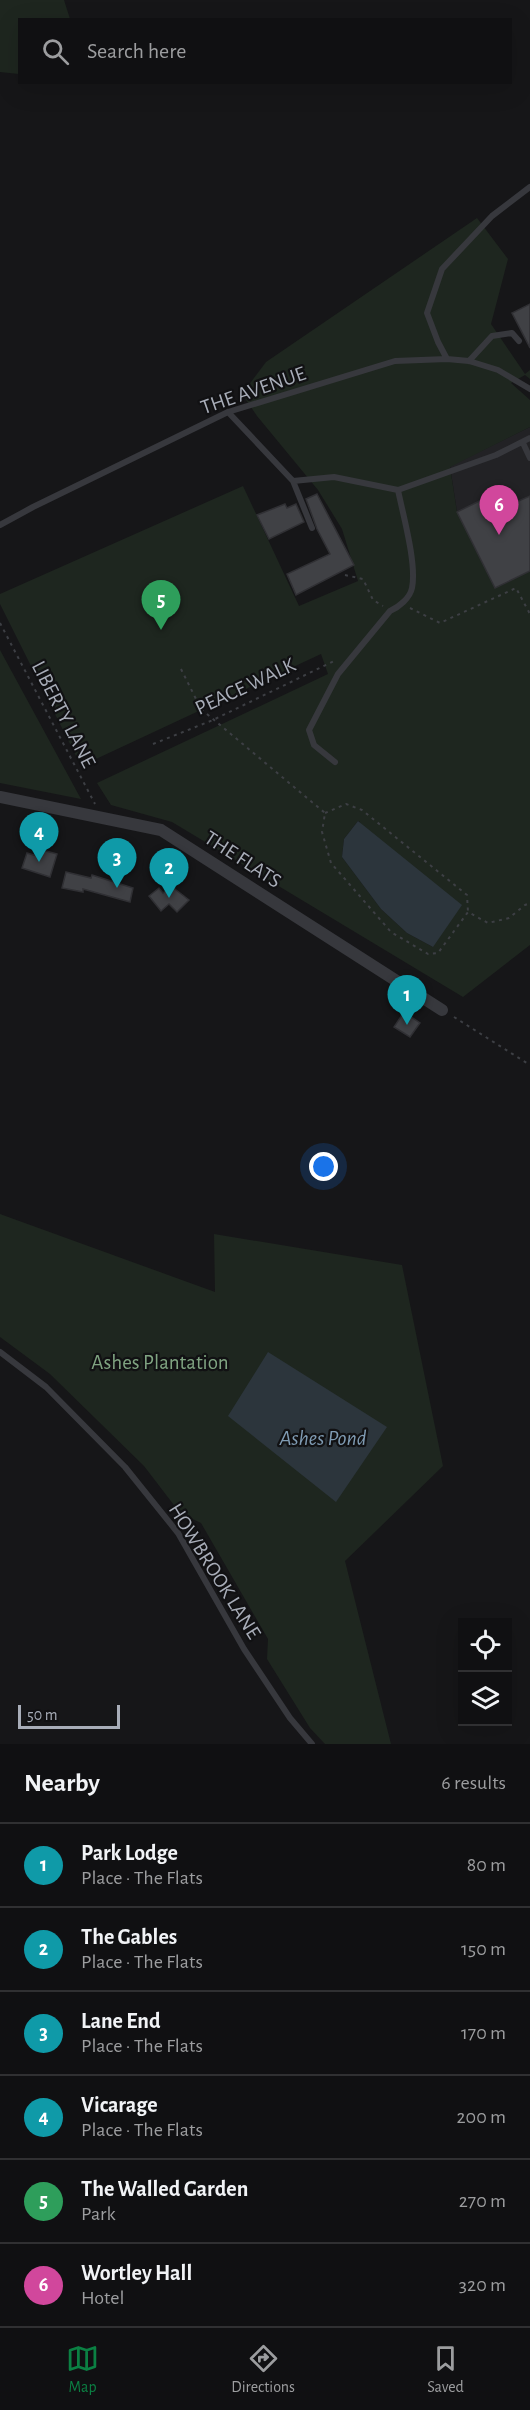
<!DOCTYPE html>
<meta charset="utf-8">
<style>
:root{--surface:#101012;--page:#19191b;--text:#f1f3f6;--muted:#9c9d9f;--line:#303032;--accent:#0b8043}
body{margin:0;font-family:"Alegreya Sans",sans-serif;background:var(--page);color:var(--text)}
.controls{position:absolute;right:18px;bottom:18px;display:grid;overflow:hidden;border-radius:0px;box-shadow:0 6px 24px #0002}
.controls button{width:54px;height:54px;display:grid;place-items:center;padding:0;border:0;border-bottom:2px solid var(--line);background:var(--surface);color:var(--text);font:30px sans-serif}
.scale{position:absolute;left:18px;bottom:15px;width:102px;box-sizing:border-box;padding-left:6px;border:3px solid #a8adb8;border-top:0;font-size:16px;line-height:21px;white-space:nowrap;color:#a8adb8;-webkit-text-stroke:4px #111113;paint-order:stroke}
.you{position:absolute;left:324px;top:1167px;width:21px;height:21px;margin:-15px;border:4px solid #fff;border-radius:50%;background:#1a73e8;box-shadow:0 0 0 9px #1a73e833}
.badge{display:grid;place-items:center;width:39px;height:39px;border-radius:50%;background:var(--accent);color:#fff;font-size:20px;font-weight:700}
.pin{position:absolute;translate:-50% -50px;filter:drop-shadow(0 2px 3px #0008)}
.pin::after{content:'';position:absolute;top:32px;width:21px;height:18px;background:inherit;clip-path:polygon(0 0,100% 0,50% 100%)}
.list{margin:0;padding:0;list-style:none}
h2{display:flex;justify-content:space-between;align-items:center;height:78px;margin:0;padding:0 24px;font-size:26px}
h2 small{font-size:20px;font-weight:400;color:var(--muted)}
.list li{display:grid;grid-template-columns:39px 1fr auto;gap:18px;align-items:center;box-sizing:border-box;height:84px;padding:0 24px;border-top:2px solid var(--line)}
.list b{display:block;font-size:22px;white-space:nowrap}
.list p{margin:0;font-size:20px;white-space:nowrap;color:var(--muted)}
.list em{font-size:20px;font-style:normal;color:var(--muted)}
.icon{flex:none;width:33px;height:33px;fill:none;stroke:currentColor;stroke-width:2;stroke-linecap:round;stroke-linejoin:round}
.map{position:relative;flex:none;width:530px;height:1744px;overflow:hidden}
.search{position:absolute;background:var(--surface);box-shadow:0 6px 24px #0002;left:18px;right:18px;top:18px;height:66px;display:flex;align-items:center;gap:15px;box-sizing:border-box;padding:0 21px;border-radius:0px;color:var(--muted);font-size:22px}
.sheet{height:582px;background:var(--surface)}
nav{display:flex;justify-content:space-around;align-items:center;box-sizing:border-box;height:84px;border-top:2px solid var(--line);background:var(--surface);font-size:16px;color:var(--muted)}
nav a{display:grid;justify-items:center;gap:3px}
nav .on{color:var(--accent)}
.map>svg:first-child{display:block}
</style>
<div class="map">
<svg width="530" height="1744" viewBox="0 0 530 1744">
<rect width="100%" height="100%" fill="#161618"/>
<path fill="#222225" d="M530 427V571L495 588 457 512 450 466Z"/>
<path fill="#1e261f" fill-rule="evenodd" d="M0 0H64L70 19 20 20 19 74 0 72Z
M477 218 508 259 491 324 525 374 530 370V379L525 375 511 383 530 400V427L450 467 457 512 495 588 530 571V945L463 997 172 822 111 805 97 783 328 674 321 654 81 766 0 604V594L243 486 299 606 358 581 342 529 318 490 257 416 242 394 266 362ZM358 821H359L433 947 407 933 381 909 342 857 344 839Z
M0 650 81 799 0 783Z
M0 1214 215 1292 214 1234 402 1265 443 1466 345 1561 391 1744H325L310 1728 267 1659 268 1639 201 1523 180 1513 144 1466 50 1374 0 1337Z"/>
<path fill="#2c353c" d="M358 821 462 905 433 947 407 933 381 909 342 857 344 839Z
M268 1352 387 1427 336 1502 228 1416Z"/>
<path fill="#404145" stroke="#303034" stroke-width="1.5" d="M530 304V348L512 313Z
M506 488 514 503 530 496V571L495 588 457 512Z
M317 494 354 565 296 595 287 574 330 554 317 529 306 499Z
M285 504 287 508 296 504 304 522 269 539 257 515Z
M39 849 57 854 50 877 22 868 27 853 37 856Z
M66 872 91 878 92 875 133 888 130 902 83 889V892L62 888Z
M171 886 189 900 177 912 169 904 161 911 149 896 159 888 163 893Z
M404 1012 420 1023 410 1037 394 1027Z"/>
<g fill="none" stroke-linecap="round" stroke-linejoin="round">
<path stroke="#3d3f44" stroke-width="2" stroke-dasharray="3 4.5" stroke-linecap="butt" d="M345 575 363 579 373 600 383 606
M410 608 440 623 516 588 530 614
M0 623 95 804
M181 669 201 709 325 813 322 832 331 863 391 932 428 954 438 953 468 912 488 923 509 918 525 905 530 903
M153 744 213 720 336 660
M325 813 346 804 362 810 467 895 468 912
M454 1017 530 1065"/>
<path stroke="#37383d" stroke-width="6" d="M447 359 438 342 427 313 442 269 492 216 530 187
M469 361 492 336 512 333 519 341
M228 412 293 481 334 477 398 490 496 455 530 438
M523 443 530 458
M293 481 312 528
M0 525 33 507 228 412 395 361 447 359 469 361 498 370 530 389
M335 762 314 745 309 730 338 674 390 611C399 607 410 598 412 588 417 564 403 515 398 490
M0 1352 46 1387 125 1467 178 1533 244 1649 290 1718 312 1744"/>
<path stroke="#37383d" stroke-width="12" d="M0 797 161 830 442 1010"/>
</g>
<g text-anchor="middle" stroke-width="4.5" stroke-linejoin="round" paint-order="stroke">
<g font-size="21" fill="#a8adb8" stroke="#111113">
<text transform="translate(253 390) rotate(-19)" y="7">THE AVENUE</text>
<text transform="translate(245 686) rotate(-25)" y="7">PEACE WALK</text>
<text transform="translate(64 714) rotate(63)" y="7">LIBERTY LANE</text>
<text transform="translate(243 859) rotate(33)" y="7">THE FLATS</text>
<text transform="translate(215 1571) rotate(58)" y="7">HOWBROOK LANE</text>
</g>
<g font-size="21" fill="#7fa381" stroke="#111113">
<text x="160" y="1369">Ashes Plantation</text>
</g>
<g font-size="22" font-style="italic" fill="#7f9bb3" stroke="#111113">
<text x="323" y="1445">Ashes Pond</text>
</g>
</g>
</svg>
<div class="controls">
<button><svg class="icon" aria-label="locate" viewBox="0 0 24 24"><circle cx="12" cy="12" r="6"/><path d="M12 2v4M12 18v4M2 12h4M18 12h4"/></svg></button>
<button><svg class="icon" aria-label="layers" viewBox="0 0 24 24"><path d="M12 4l9 5-9 5-9-5zM3 14l9 5 9-5"/></svg></button>
</div>
<div class="scale">50 m</div>
<div class="you"></div>
<div class="pin badge" style="left:407px;top:1025px;background:#0f9aa8">1</div>
<div class="pin badge" style="left:169px;top:898px;background:#0f9aa8">2</div>
<div class="pin badge" style="left:117px;top:888px;background:#0f9aa8">3</div>
<div class="pin badge" style="left:39px;top:862px;background:#0f9aa8">4</div>
<div class="pin badge" style="left:161px;top:630px;background:#2e9e5b">5</div>
<div class="pin badge" style="left:499px;top:535px;background:#d1479c">6</div>
<div class="search"><svg class="icon" aria-label="search" viewBox="0 0 24 24"><circle cx="10" cy="10" r="6"/><path d="M15 15l6 6"/></svg>Search here</div>
</div>
<section class="sheet">
<h2>Nearby<small>6 results</small></h2>
<ul class="list">
<li><span class="badge" style="background:#0f9aa8">1</span><div><b>Park Lodge</b><p>Place · The Flats</p></div><em>80 m</em></li>
<li><span class="badge" style="background:#0f9aa8">2</span><div><b>The Gables</b><p>Place · The Flats</p></div><em>150 m</em></li>
<li><span class="badge" style="background:#0f9aa8">3</span><div><b>Lane End</b><p>Place · The Flats</p></div><em>170 m</em></li>
<li><span class="badge" style="background:#0f9aa8">4</span><div><b>Vicarage</b><p>Place · The Flats</p></div><em>200 m</em></li>
<li><span class="badge" style="background:#2e9e5b">5</span><div><b>The Walled Garden</b><p>Park</p></div><em>270 m</em></li>
<li><span class="badge" style="background:#d1479c">6</span><div><b>Wortley Hall</b><p>Hotel</p></div><em>320 m</em></li>
</ul>
</section>
<nav>
<a class="on"><svg class="icon" aria-label="map" viewBox="0 0 24 24"><path d="M3 6l6-2 6 2 6-2v14l-6 2-6-2-6 2zM9 4v14M15 6v14"/></svg>Map</a>
<a><svg class="icon" aria-label="directions" viewBox="0 0 24 24"><path d="M12 3l9 9-9 9-9-9zM9 14v-3h6M13 9l2 2-2 2"/></svg>Directions</a>
<a><svg class="icon" aria-label="saved" viewBox="0 0 24 24"><path d="M7 4h10v16l-5-4-5 4z"/></svg>Saved</a>
</nav>
